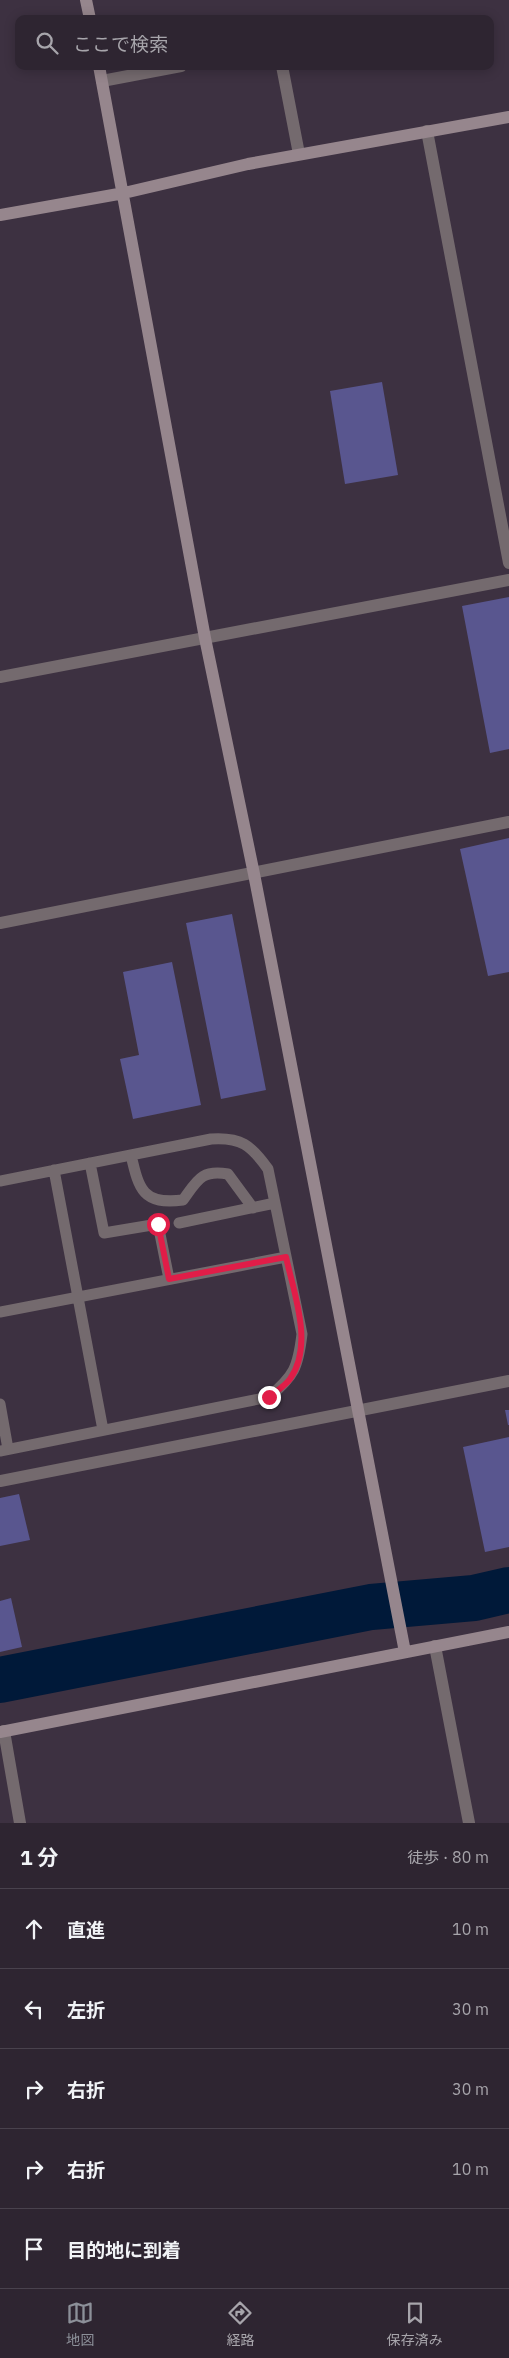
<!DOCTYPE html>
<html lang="ja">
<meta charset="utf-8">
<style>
:root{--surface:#2e2531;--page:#3a313d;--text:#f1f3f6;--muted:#a7a5ab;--line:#49424d;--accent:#8c9099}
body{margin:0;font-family:"IBM Plex Sans","Noto Sans JP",sans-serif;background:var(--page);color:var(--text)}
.stop{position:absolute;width:15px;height:15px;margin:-11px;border:4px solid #e11d48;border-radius:50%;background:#fff}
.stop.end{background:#e11d48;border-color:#fff;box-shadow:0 1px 5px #0008}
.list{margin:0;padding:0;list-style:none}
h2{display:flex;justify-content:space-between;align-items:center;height:65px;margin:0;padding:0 20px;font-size:21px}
h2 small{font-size:16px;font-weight:400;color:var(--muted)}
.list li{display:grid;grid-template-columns:32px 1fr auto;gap:15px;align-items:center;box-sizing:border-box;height:80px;padding:0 20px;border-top:1px solid var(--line)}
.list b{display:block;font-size:19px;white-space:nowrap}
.list em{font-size:16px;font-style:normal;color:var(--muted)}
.icon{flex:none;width:28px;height:28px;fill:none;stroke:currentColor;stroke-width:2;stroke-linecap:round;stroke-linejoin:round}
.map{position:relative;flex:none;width:509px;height:1823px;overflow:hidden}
.search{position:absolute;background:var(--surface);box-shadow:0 2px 12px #0003;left:15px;right:15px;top:15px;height:55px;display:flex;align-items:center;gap:12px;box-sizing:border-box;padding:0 18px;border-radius:10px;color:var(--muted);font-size:19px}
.sheet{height:465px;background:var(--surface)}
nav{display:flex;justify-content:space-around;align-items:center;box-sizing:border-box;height:70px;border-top:1px solid var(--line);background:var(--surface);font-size:14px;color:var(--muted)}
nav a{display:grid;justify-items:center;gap:2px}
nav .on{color:var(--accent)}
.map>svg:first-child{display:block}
</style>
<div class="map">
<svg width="509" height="1823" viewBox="0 0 509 1823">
<rect width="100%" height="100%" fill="#3d3141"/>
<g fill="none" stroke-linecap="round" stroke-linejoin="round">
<path stroke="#001939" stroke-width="46" d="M0 1680 371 1607 474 1598 509 1590"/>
</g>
<path fill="#59568f" d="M382 382 398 475 345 484 330 391Z
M509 597V749L490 753 462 606Z
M509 838V972L488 976 460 849Z
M232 914 266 1090 221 1099 186 923Z
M172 962 201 1105 133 1119 120 1059 139 1055 123 972Z
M505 1410H509V1425H508Z
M509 1437V1547L485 1552 463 1447Z
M19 1494 30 1540 0 1546V1498Z
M11 1598 22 1647 0 1652V1601Z"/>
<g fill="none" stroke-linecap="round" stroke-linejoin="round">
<path stroke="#746a6e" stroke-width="11" d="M131 1155C139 1190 143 1205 183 1200 197 1181 201 1169 228 1174L253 1208
M90 1163 104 1233 158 1224 169 1279
M54 1170 103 1430
M0 1181 211 1139C241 1137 251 1145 268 1169L302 1334C298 1368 294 1376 269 1397L0 1451
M179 1223 275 1203
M0 1312 286 1257
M0 1404 8 1449"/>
<path stroke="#746a6e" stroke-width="12" d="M282 66 299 154
M102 81 181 66
M427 131 509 563
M0 677 509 580
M0 923 509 822
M0 1481 509 1381
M435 1646 469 1823
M4 1731 20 1823"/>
<path stroke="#96868d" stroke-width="12" d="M86 0 90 19
M99 66 205 638 254 874 405 1652
M0 215 124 193 248 164 509 117
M0 1732 509 1632"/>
</g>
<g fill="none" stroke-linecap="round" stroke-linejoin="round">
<path stroke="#e11d48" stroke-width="6" d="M158 1224 169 1279 286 1257C294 1294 314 1345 290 1379 285 1386 275 1392 269 1397"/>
</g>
</svg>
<div class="stop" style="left:158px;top:1224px"></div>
<div class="stop end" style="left:269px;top:1397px"></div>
<div class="search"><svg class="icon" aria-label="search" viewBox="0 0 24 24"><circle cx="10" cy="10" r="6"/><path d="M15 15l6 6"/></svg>ここで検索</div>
</div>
<section class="sheet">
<h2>1 分<small>徒歩 · 80 m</small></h2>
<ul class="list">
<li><svg class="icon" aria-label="ahead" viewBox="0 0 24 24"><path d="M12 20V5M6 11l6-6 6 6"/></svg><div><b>直進</b></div><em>10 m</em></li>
<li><svg class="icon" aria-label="left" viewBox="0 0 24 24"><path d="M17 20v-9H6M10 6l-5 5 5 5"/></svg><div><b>左折</b></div><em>30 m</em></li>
<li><svg class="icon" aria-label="right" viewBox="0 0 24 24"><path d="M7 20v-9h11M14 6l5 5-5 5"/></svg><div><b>右折</b></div><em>30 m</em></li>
<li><svg class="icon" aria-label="right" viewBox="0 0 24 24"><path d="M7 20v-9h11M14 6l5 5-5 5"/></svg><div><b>右折</b></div><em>10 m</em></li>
<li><svg class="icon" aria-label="arrive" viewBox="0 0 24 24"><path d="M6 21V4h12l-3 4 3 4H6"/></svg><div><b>目的地に到着</b></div></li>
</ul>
</section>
<nav>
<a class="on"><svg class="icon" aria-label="map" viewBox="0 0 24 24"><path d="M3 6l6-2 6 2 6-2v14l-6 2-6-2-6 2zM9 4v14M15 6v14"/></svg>地図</a>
<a><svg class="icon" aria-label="directions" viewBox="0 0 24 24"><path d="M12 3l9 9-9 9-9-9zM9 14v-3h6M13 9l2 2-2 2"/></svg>経路</a>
<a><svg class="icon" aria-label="saved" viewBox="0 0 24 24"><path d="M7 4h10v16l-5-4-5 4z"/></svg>保存済み</a>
</nav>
